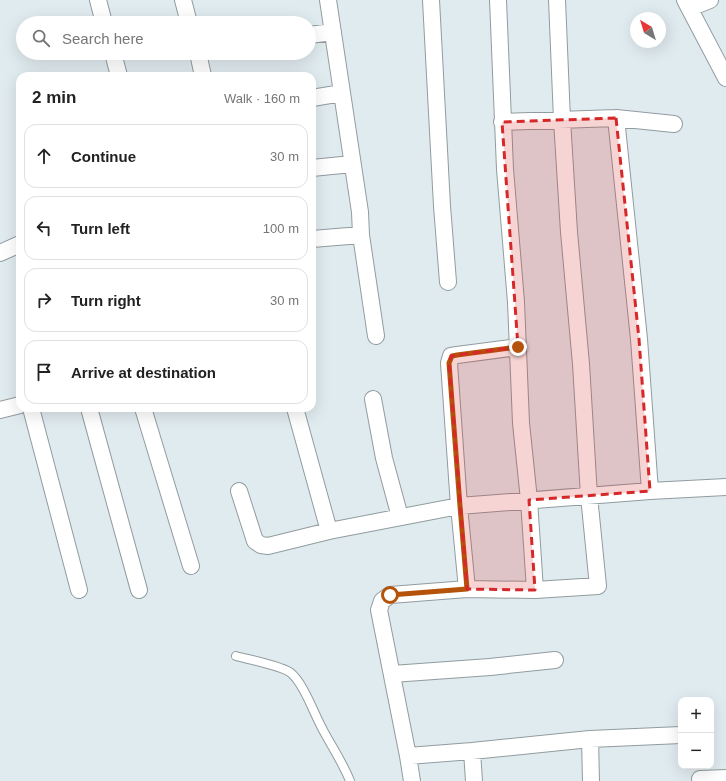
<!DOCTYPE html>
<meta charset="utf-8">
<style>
:root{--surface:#fff;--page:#f2f2f2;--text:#222;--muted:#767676;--line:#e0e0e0}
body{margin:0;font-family:Arial,sans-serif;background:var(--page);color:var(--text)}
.controls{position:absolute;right:12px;bottom:12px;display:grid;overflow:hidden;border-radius:8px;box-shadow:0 4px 16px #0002}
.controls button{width:36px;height:36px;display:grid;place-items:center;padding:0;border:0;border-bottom:1px solid var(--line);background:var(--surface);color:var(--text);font:20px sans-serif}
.compass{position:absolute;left:630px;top:12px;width:36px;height:36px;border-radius:50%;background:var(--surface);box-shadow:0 4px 16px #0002;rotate:322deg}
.stop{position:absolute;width:12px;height:12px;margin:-9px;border:3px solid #b45309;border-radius:50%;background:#fff}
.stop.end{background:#b45309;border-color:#fff;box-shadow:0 1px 4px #0008}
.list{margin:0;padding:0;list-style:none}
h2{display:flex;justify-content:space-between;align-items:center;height:52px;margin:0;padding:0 16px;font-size:17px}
h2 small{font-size:13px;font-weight:400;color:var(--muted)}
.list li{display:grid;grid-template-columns:26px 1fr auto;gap:12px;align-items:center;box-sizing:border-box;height:64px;margin:0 8px 8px;padding:0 8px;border:1px solid var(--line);border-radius:12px}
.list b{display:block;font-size:15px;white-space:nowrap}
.list em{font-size:13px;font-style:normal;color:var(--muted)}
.icon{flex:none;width:22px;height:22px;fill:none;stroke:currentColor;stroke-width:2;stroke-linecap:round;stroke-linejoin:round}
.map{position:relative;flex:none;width:726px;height:781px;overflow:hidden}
.search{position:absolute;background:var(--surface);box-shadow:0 4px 16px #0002;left:16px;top:16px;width:300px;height:44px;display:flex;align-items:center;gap:10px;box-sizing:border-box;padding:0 14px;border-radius:22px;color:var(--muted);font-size:15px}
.panel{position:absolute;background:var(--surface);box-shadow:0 4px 16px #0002;left:16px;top:72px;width:300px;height:340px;border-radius:12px}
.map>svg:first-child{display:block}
</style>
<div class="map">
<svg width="726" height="781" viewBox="0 0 726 781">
<rect width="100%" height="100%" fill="#e0ebef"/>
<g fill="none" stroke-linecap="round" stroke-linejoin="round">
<g stroke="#919c9f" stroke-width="10">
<path id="service" d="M236 656C247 659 283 666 291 673 304 684 314 714 323 730 332 747 343 763 350 781"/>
</g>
<g stroke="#919c9f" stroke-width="18">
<path id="minor" d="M98 0 104 23
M183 0 189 23
M328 0 360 212 361 235 376 336
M431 0 442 206 448 282
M498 0 505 169 516 302 521 423 529 500 535 590
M557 0 562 120 569 232 581 364 589 496 598 586 535 590 467 589 390 595 382 601 379 610 408 756 472 751 590 739 681 735
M685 0 726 78
M690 8 710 0
M309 35 333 32
M113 53 119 76
M198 53 203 76
M312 98 342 93
M616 118 639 339 650 491
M502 122 616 118 674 124
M312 168 352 164
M312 239 361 235
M0 253 20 244
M373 399 384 458 400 517
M31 408 79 590
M89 408 139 590
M143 408 191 566
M295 408 329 531
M0 410 20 405
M239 491 255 541 261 545 268 546 329 531 459 506 650 491 726 487
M467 589 459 506 449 363 451 356 457 355 518 347
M392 674 490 667 555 660
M590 739 591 781
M472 751 474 781
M408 756 412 781
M700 779 726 778"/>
</g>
<use href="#service" stroke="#fff" stroke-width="8"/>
<use href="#minor" stroke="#fff" stroke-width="16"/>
</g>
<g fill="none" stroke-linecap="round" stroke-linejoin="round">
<path stroke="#b45309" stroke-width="5" d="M390 595 467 589 460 506 449 363 452 356 457 355 518 347"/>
</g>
<path fill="#d62828" fill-opacity="0.2" stroke="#d62828" stroke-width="3" stroke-dasharray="8 5" stroke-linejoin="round" d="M616 118 639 339 650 491 529 500 535 590 467 589 449 363 451 356 457 355 518 347 502 122Z"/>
</svg>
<div class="controls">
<button>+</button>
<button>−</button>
</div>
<svg class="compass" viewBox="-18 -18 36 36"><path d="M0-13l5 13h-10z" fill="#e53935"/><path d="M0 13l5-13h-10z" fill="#767676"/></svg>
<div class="stop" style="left:390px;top:595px"></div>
<div class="stop end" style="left:518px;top:347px"></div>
<div class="search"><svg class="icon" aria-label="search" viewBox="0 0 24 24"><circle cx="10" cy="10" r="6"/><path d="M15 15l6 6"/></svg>Search here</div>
<section class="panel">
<h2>2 min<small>Walk · 160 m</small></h2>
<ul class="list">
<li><svg class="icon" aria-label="ahead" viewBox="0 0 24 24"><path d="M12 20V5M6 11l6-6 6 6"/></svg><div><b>Continue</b></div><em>30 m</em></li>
<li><svg class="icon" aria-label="left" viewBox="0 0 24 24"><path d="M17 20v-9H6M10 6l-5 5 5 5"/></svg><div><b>Turn left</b></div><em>100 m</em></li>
<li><svg class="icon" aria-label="right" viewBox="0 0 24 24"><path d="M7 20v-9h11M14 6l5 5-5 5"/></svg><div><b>Turn right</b></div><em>30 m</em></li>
<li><svg class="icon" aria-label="arrive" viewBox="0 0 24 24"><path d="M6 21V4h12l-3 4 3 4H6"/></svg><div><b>Arrive at destination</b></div></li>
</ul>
</section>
</div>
